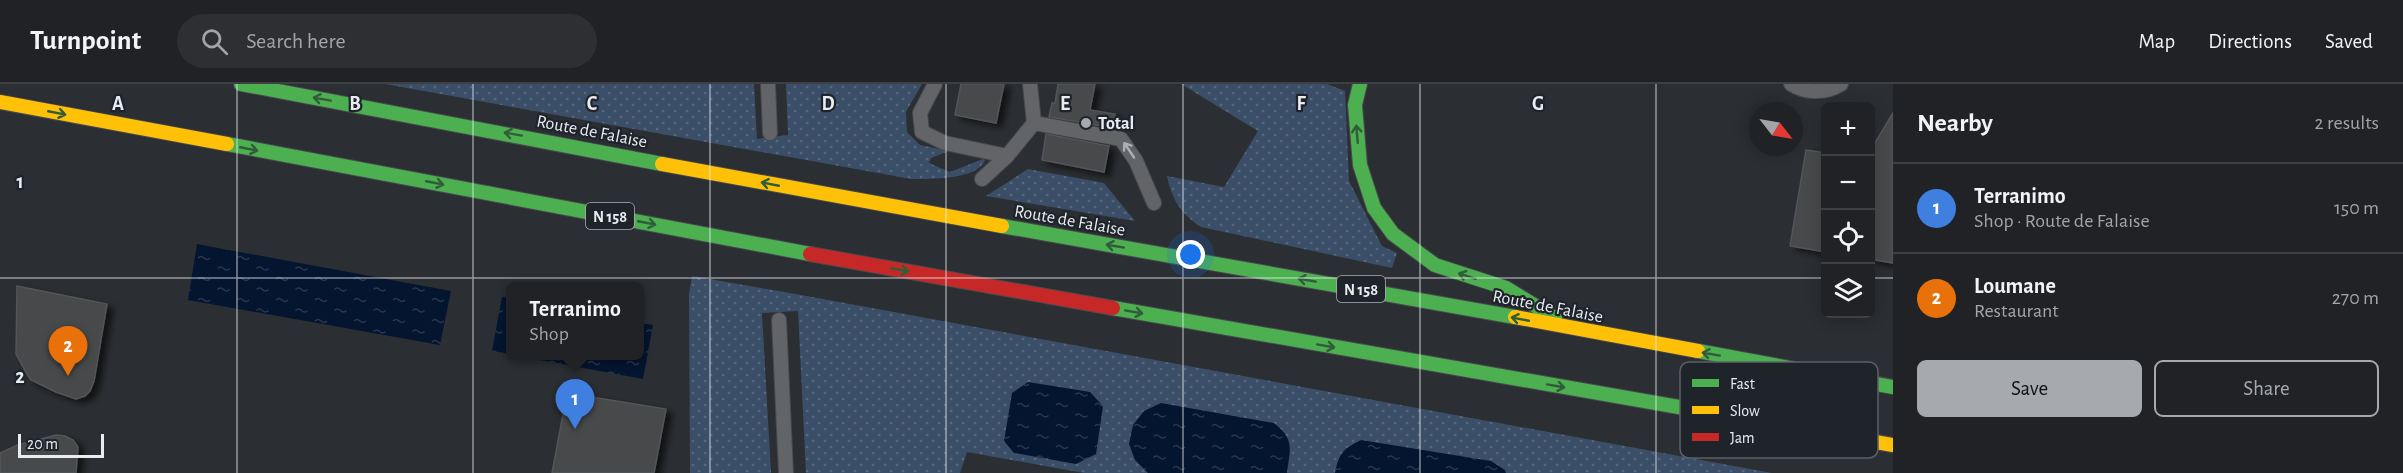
<!DOCTYPE html>
<meta charset="utf-8">
<style>
:root{--surface:#202226;--page:#2d2f32;--text:#f1f3f6;--muted:#a2a4a7;--line:#3d3f43;--accent:#a6aaaf}
body{margin:0;font-family:"Alegreya Sans",sans-serif;background:var(--page);color:var(--text)}
.controls{position:absolute;right:18px;top:18px;display:grid;overflow:hidden;border-radius:9px;box-shadow:0 3px 15px #0003}
.controls button{width:54px;height:54px;display:grid;place-items:center;padding:0;border:0;border-bottom:2px solid var(--line);background:var(--surface);color:var(--text);font:30px sans-serif}
.compass{position:absolute;left:1749px;top:18px;width:54px;height:54px;border-radius:50%;background:var(--surface);box-shadow:0 3px 15px #0003;rotate:121deg}
.scale{position:absolute;left:18px;bottom:15px;width:86px;box-sizing:border-box;padding-left:6px;border:3px solid #e9edf2;border-top:0;font-size:16px;line-height:21px;white-space:nowrap;color:#e9edf2;-webkit-text-stroke:4px #1f242b;paint-order:stroke}
.you{position:absolute;left:1191px;top:171px;width:21px;height:21px;margin:-15px;border:4px solid #fff;border-radius:50%;background:#1a73e8;box-shadow:0 0 0 9px #1a73e833}
.badge{display:grid;place-items:center;width:39px;height:39px;border-radius:50%;background:var(--accent);color:#fff;font-size:20px;font-weight:700}
.pin{position:absolute;translate:-50% -50px;filter:drop-shadow(0 2px 3px #0008)}
.pin::after{content:'';position:absolute;top:32px;width:21px;height:18px;background:inherit;clip-path:polygon(0 0,100% 0,50% 100%)}
.popup{position:absolute;left:506px;top:198px;width:138px;height:78px;box-sizing:border-box;display:grid;place-content:center;border-radius:9px;background:var(--surface);filter:drop-shadow(0 2px 4px #0005);font-size:20px;white-space:nowrap;color:var(--muted)}
.popup b{font-size:22px;color:var(--text)}
.popup::after{content:'';position:absolute;left:50%;top:100%;margin-left:-12px;border:12px solid transparent;border-top-color:var(--surface)}
.list{margin:0;padding:0;list-style:none}
h2{display:flex;justify-content:space-between;align-items:center;height:78px;margin:0;padding:0 24px;font-size:26px}
h2 small{font-size:20px;font-weight:400;color:var(--muted)}
.list li{display:grid;grid-template-columns:39px 1fr auto;gap:18px;align-items:center;box-sizing:border-box;height:90px;padding:0 24px;border-top:2px solid var(--line)}
.list b{display:block;font-size:22px;white-space:nowrap}
.list p{margin:0;font-size:20px;white-space:nowrap;color:var(--muted)}
.list em{font-size:20px;font-style:normal;color:var(--muted)}
.actions{display:flex;gap:12px;padding:18px 24px}
.actions a{flex:1;padding:14px 0;border:2px solid var(--accent);border-radius:9px;text-align:center;font-size:21px;color:var(--accent)}
.actions .main{background:var(--accent);color:#111}
.icon{flex:none;width:33px;height:33px;fill:none;stroke:currentColor;stroke-width:2;stroke-linecap:round;stroke-linejoin:round}
.map{position:relative;flex:none;width:1893px;height:389px;overflow:hidden}
header{display:flex;align-items:center;gap:36px;box-sizing:border-box;height:84px;padding:0 30px;background:var(--surface);border-bottom:2px solid var(--line)}
header strong{font-size:28px}
nav{display:flex;gap:33px;margin-inline-start:auto;font-size:21px}
.search{width:420px;height:54px;background:var(--page);display:flex;align-items:center;gap:15px;box-sizing:border-box;padding:0 21px;border-radius:33px;color:var(--muted);font-size:22px}
main{display:flex}
aside{flex:1;background:var(--surface)}
.map>svg:first-child{display:block}
</style>
<header>
<strong>Turnpoint</strong>
<div class="search"><svg class="icon" aria-label="search" viewBox="0 0 24 24"><circle cx="10" cy="10" r="6"/><path d="M15 15l6 6"/></svg>Search here</div>
<nav><a>Map</a><a>Directions</a><a>Saved</a></nav>
</header>
<main>
<div class="map">
<svg width="1893" height="389" viewBox="0 0 1893 389">
<defs>
<pattern id="grass-dots" width="8" height="8" patternUnits="userSpaceOnUse" patternTransform="scale(1.5)"><rect width="8" height="8" fill="#3b4e68"/><path d="M2 2h.1M6 6h.1" fill="none" stroke="#57687e" stroke-width="1.8" stroke-linecap="round"/></pattern>
<pattern id="water-ripples" width="26" height="14" patternUnits="userSpaceOnUse" patternTransform="scale(1.5)"><rect width="26" height="14" fill="#041530"/><path d="M2 4q2-2 4 0t4 0M15 11q2-2 4 0t4 0" fill="none" stroke="#29374e"/></pattern>
<filter id="shadow"><feDropShadow dx="6" dy="4" stdDeviation="3" flood-color="#0009"/></filter>
</defs>
<rect width="100%" height="100%" fill="#2b2e32"/>
<path fill="url(#grass-dots)" d="M385 0H754L757 55 788 51 786 0H922L906 28 907 48 920 61 949 67 931 74 929 79 950 88 983 75 985 76C978 96 929 95 911 95Z
M1181 0H1327L1345 7 1349 97 1382 162 1397 169 1392 184 1201 143C1181 130 1172 116 1167 92L1224 103 1258 47Z
M1028 85 1104 99 1135 137 986 112Z
M692 192 790 209 1772 389H1084L967 368 960 389H806L798 227 762 229 771 389H690L689 210Z"/>
<path fill="url(#water-ripples)" d="M197 160 451 207 440 261 188 216Z
M502 213 510 214V270L492 267Z
M640 239 653 241 643 295 518 272H640Z
M1028 298 1090 308 1103 322 1096 370 1076 380 1014 369 1004 357 1012 309Z
M1161 319 1274 339C1295 356 1290 364 1287 389H1148L1135 376 1129 360 1133 341 1144 327Z
M1361 356 1491 377 1505 386 1506 389H1335C1339 369 1343 365 1361 356Z"/>
<path fill="#46494b" stroke="#535558" stroke-width="1.5" filter="url(#shadow)" d="M961 0H1004L996 39 955 31Z
M1058 0H1095L1090 26 1115 30 1112 44 1049 33 1052 19H1055Z
M1893 29V179L1870 175V67Z
M1046 50 1109 62 1104 88 1042 76Z
M1806 66 1826 69V168L1790 162Z
M17 202 107 220 94 297 90 307 85 312 76 315 56 308 31 296 27 290 16 270Z
M567 309 666 325 654 389H552Z
M56 351 65 352 73 356 78 363 76 389H0V369L18 361Z"/>
<g fill="none" stroke-linecap="round" stroke-linejoin="round">
<g stroke="#474a4d" stroke-width="16">
<path id="lane" d="M768 0 770 49
M935 0 920 29 922 48 945 59 1007 72
M1030 0 1034 39
M1791 0C1806 10 1827 9 1841 0
M982 95 1007 72 1034 39 1121 55 1136 77 1154 119
M779 236 786 389"/>
</g>
<g stroke="#474a4d" stroke-width="16">
<path id="fast" d="M241 0 662 80
M1360 0 1355 21 1360 81 1374 124 1393 150 1435 181 1506 204 1555 234
M227 60 810 170
M1002 142 1515 233
M1113 224 1713 329
M1698 267 1893 303"/>
</g>
<g stroke="#474a4d" stroke-width="16">
<path id="slow" d="M0 18 227 60
M662 80 1002 142
M1515 233 1698 267
M1713 329 1893 361"/>
</g>
<g stroke="#474a4d" stroke-width="16">
<path id="jam" d="M810 170 1113 224"/>
</g>
<use href="#lane" stroke="#626468" stroke-width="14"/>
<use href="#fast" stroke="#4caf50" stroke-width="14"/>
<use href="#slow" stroke="#ffc107" stroke-width="14"/>
<use href="#jam" stroke="#c62828" stroke-width="14"/>
</g>
<defs><path id="oneway-shaft" d="M-6 0H5M1.5-3L5.5 0L1.5 3" fill="none" stroke-width="1.6" stroke-linecap="round" stroke-linejoin="round" transform="scale(1.5)"/></defs>
<g stroke="#315c3a">
<use href="#oneway-shaft" transform="translate(322 15) rotate(-170)"/>
<use href="#oneway-shaft" transform="translate(57 29) rotate(11)"/>
<use href="#oneway-shaft" transform="translate(513 50) rotate(-170)"/>
<use href="#oneway-shaft" transform="translate(1357 50) rotate(-95)"/>
<use href="#oneway-shaft" transform="translate(249 65) rotate(11)"/>
<use href="#oneway-shaft" transform="translate(435 99) rotate(11)"/>
<use href="#oneway-shaft" transform="translate(770 100) rotate(-169)"/>
<use href="#oneway-shaft" transform="translate(647 139) rotate(11)"/>
<use href="#oneway-shaft" transform="translate(1115 162) rotate(-170)"/>
<use href="#oneway-shaft" transform="translate(900 186) rotate(10)"/>
<use href="#oneway-shaft" transform="translate(1467 192) rotate(-162)"/>
<use href="#oneway-shaft" transform="translate(1307 196) rotate(-170)"/>
<use href="#oneway-shaft" transform="translate(1134 228) rotate(10)"/>
<use href="#oneway-shaft" transform="translate(1520 235) rotate(-169)"/>
<use href="#oneway-shaft" transform="translate(1326 262) rotate(10)"/>
<use href="#oneway-shaft" transform="translate(1711 270) rotate(-170)"/>
<use href="#oneway-shaft" transform="translate(1556 302) rotate(10)"/>
</g>
<use stroke="#acafb4" href="#oneway-shaft" transform="translate(1129 66) rotate(-124)"/>
<path fill="none" stroke="#e9edf2" stroke-width="1.5" stroke-opacity="0.55" d="M237 0V389M473 0V389M710 0V389M946 0V389M1183 0V389M1420 0V389M1656 0V389M0 194H1826M1870 194H1893"/>
<circle fill="#a6aaaf" stroke="#1f242b" stroke-width="2" cx="1086" cy="39" r="6"/>
<g text-anchor="middle" stroke-width="4.5" stroke-linejoin="round" paint-order="stroke">
<g fill="#1f242b" stroke="#acb1b6" stroke-width="1.5">
<rect x="586" y="119" width="48" height="26" rx="4.5"/>
<rect x="1337" y="192" width="48" height="26" rx="4.5"/>
</g>
<g font-size="16" font-weight="bold" fill="#e9edf2">
<text x="610" y="138">N 158</text>
<text x="1361" y="211">N 158</text>
</g>
<g font-size="18" font-weight="bold" fill="#e9edf2" stroke="#1f242b" text-anchor="start">
<text x="1098" y="45">Total</text>
</g>
<g font-size="18" fill="#e9edf2" stroke="#1f242b">
<text transform="translate(592 47) rotate(11)" y="6">Route de Falaise</text>
<text transform="translate(1070 136) rotate(10)" y="6">Route de Falaise</text>
<text transform="translate(1548 222) rotate(11)" y="6">Route de Falaise</text>
</g>
</g>
<rect x="1680" y="278" width="198" height="96" rx="9" fill="#1f242b" stroke="#5c6067" stroke-width="1.5"/>
<rect x="1692" y="295" width="27" height="8" fill="#4caf50"/>
<rect x="1692" y="322" width="27" height="8" fill="#ffc107"/>
<rect x="1692" y="349" width="27" height="8" fill="#c62828"/>
<g font-size="16" fill="#e9edf2">
<text x="1730" y="305">Fast</text>
<text x="1730" y="332">Slow</text>
<text x="1730" y="359">Jam</text>
</g>
<g font-size="20" text-anchor="middle" font-weight="bold" fill="#e9edf2" stroke="#1f242b" stroke-width="4.5" stroke-linejoin="round" paint-order="stroke">
<text x="118" y="26">A</text>
<text x="355" y="26">B</text>
<text x="592" y="26">C</text>
<text x="828" y="26">D</text>
<text x="1065" y="26">E</text>
<text x="1301" y="26">F</text>
<text x="1538" y="26">G</text>
<text x="20" y="104">1</text>
<text x="20" y="299">2</text>
</g>
</svg>
<div class="controls">
<button>+</button>
<button>−</button>
<button><svg class="icon" aria-label="locate" viewBox="0 0 24 24"><circle cx="12" cy="12" r="6"/><path d="M12 2v4M12 18v4M2 12h4M18 12h4"/></svg></button>
<button><svg class="icon" aria-label="layers" viewBox="0 0 24 24"><path d="M12 4l9 5-9 5-9-5zM3 14l9 5 9-5"/></svg></button>
</div>
<svg class="compass" viewBox="-18 -18 36 36"><path d="M0-13l5 13h-10z" fill="#e53935"/><path d="M0 13l5-13h-10z" fill="#a2a4a7"/></svg>
<div class="scale">20 m</div>
<div class="you"></div>
<div class="pin badge" style="left:575px;top:345px;background:#3f7fe0">1</div>
<div class="popup"><b>Terranimo</b>Shop</div>
<div class="pin badge" style="left:68px;top:292px;background:#e8710a">2</div>
</div>
<aside>
<h2>Nearby<small>2 results</small></h2>
<ul class="list">
<li><span class="badge" style="background:#3f7fe0">1</span><div><b>Terranimo</b><p>Shop · Route de Falaise</p></div><em>150 m</em></li>
<li><span class="badge" style="background:#e8710a">2</span><div><b>Loumane</b><p>Restaurant</p></div><em>270 m</em></li>
</ul>
<div class="actions"><a class="main">Save</a><a>Share</a></div>
</aside>
</main>
